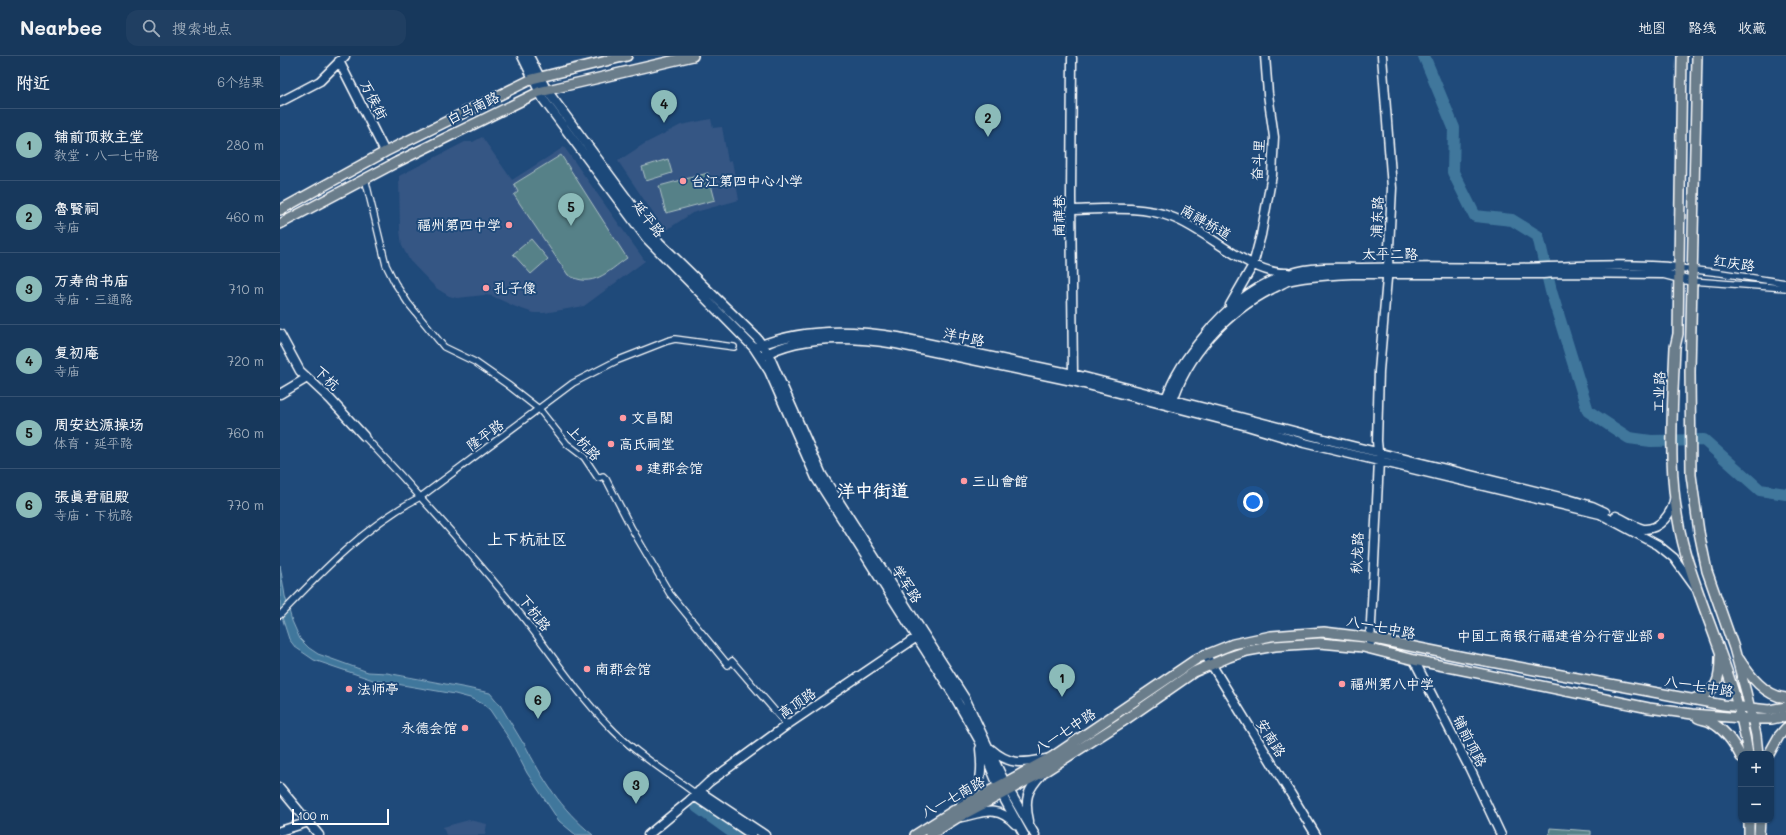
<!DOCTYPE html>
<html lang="zh">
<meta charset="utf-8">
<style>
:root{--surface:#17385c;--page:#203f62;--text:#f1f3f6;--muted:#9eacbb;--line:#365272;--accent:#8bbbb9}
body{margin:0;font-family:Mali,"LXGW WenKai TC",sans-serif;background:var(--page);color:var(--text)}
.controls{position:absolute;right:12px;bottom:12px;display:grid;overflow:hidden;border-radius:8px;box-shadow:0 1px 3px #0004}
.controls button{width:36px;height:36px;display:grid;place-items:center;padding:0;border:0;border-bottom:1px solid var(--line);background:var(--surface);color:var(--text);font:20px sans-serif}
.scale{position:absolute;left:12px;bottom:10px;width:97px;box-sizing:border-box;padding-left:4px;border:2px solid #fff;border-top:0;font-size:11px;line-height:14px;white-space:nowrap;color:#fff;-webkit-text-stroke:3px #1f4a7a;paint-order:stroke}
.you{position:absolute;left:973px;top:446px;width:14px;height:14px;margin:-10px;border:3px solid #fff;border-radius:50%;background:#1a73e8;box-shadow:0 0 0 6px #1a73e833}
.badge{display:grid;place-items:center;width:26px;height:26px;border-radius:50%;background:var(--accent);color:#111;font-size:13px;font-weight:700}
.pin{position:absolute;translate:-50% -33px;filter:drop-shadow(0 1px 2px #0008)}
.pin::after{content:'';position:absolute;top:21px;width:14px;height:12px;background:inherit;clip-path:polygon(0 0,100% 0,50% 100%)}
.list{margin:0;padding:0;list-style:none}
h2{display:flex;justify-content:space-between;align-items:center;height:52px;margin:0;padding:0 16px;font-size:17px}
h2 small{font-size:13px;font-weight:400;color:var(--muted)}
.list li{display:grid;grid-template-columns:26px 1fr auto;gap:12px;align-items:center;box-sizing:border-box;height:72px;padding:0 16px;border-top:1px solid var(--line)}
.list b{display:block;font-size:15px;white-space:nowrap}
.list p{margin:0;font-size:13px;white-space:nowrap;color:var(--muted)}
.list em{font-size:13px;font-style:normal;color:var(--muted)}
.icon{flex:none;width:22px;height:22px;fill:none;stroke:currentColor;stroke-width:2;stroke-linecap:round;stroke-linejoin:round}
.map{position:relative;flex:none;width:1506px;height:779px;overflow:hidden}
header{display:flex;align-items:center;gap:24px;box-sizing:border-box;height:56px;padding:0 20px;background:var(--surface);border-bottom:1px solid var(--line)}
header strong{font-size:19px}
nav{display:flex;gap:22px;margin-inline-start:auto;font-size:14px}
.search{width:280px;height:36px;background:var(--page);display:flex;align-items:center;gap:10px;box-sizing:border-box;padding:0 14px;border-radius:12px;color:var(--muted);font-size:15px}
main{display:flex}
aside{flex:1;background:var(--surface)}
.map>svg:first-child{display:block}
</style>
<header>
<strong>Nearbee</strong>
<div class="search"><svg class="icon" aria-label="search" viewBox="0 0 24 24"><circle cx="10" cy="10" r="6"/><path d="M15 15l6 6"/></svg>搜索地点</div>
<nav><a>地图</a><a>路线</a><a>收藏</a></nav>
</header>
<main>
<aside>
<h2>附近<small>6个结果</small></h2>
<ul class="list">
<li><span class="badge">1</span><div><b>铺前顶救主堂</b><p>教堂 · 八一七中路</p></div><em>280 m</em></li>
<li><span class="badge">2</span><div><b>魯賢祠</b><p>寺庙</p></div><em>460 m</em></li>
<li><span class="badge">3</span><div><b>万寿尚书庙</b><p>寺庙 · 三通路</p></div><em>710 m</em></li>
<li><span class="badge">4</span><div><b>复初庵</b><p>寺庙</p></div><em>720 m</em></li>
<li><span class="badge">5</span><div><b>周安达源操场</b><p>体育 · 延平路</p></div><em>760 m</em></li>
<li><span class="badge">6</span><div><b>張真君祖殿</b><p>寺庙 · 下杭路</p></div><em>770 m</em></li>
</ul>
</aside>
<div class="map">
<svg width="1506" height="779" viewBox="0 0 1506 779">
<rect width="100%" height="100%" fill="#1f4a7a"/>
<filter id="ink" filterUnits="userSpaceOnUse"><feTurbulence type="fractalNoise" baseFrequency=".025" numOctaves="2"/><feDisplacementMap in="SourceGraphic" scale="8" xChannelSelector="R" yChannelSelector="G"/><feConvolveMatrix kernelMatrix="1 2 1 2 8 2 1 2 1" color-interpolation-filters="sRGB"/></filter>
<g filter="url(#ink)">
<path fill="#365684" d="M431 63 433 72 442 71 448 106 452 105 459 144 412 157 385 175 338 105 364 88 401 69Z
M202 81 232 124 284 91 365 205 304 250 264 257H254L236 251 212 240 204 239 177 242 169 240 156 232 130 205 122 190 120 174 119 120 185 86H193Z
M189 764 207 768 205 779H166L163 771Z"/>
<path fill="#578188" stroke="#abc0c4" d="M281 99 347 202C327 216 313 233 288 219L234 139 238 136 234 128Z
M388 103 392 117 366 125 362 111Z
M428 117 435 144 386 157 379 130Z
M251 183 268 203 251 218 233 198Z
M1270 772 1311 775V779H1269Z"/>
<path fill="#40779c" stroke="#8cadc4" d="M0 509 5 540 12 565 20 583 29 592 38 598 88 616 107 617 187 632 210 637 220 649 243 687H244C263 724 280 752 313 779H296L279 765 247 717 230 684 210 654 203 648 190 642 175 638 93 624 34 604 15 591 9 583 0 555Z
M422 751V752L463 779H448L418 757Z"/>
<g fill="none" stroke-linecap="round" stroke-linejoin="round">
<path stroke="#40779c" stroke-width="12" d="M1144 0 1174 72 1173 116 1195 160 1232 164 1258 180 1271 235 1308 355 1349 382 1371 385 1424 384 1480 434 1506 438
M417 751 456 779"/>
<g stroke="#fff" stroke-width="8">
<path id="street" d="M85 122 106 209 115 227 128 247 164 291 195 306 228 329 260 354 287 388 304 401 318 422 323 420 326 423 352 473 390 538 448 609 452 605 507 669
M1399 212 1441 217 1506 227
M1412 225 1506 232
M84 380C139 438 192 498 242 560 270 596 296 636 328 669 353 696 387 716 416 738
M0 559C42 515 87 468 142 440L293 327 336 305 387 285 395 283 454 291"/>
</g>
<g stroke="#fff" stroke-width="11">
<path id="secondary" d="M242 0 263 43 367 183 474 292 489 315 536 422 673 638 699 684 722 739 744 779
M249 0 266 33 379 186 477 282 488 297 542 419 686 644 725 727 755 779
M792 2 791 140 793 318
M59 5 105 96
M0 46 40 25 65 0
M791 154C825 153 862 149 894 162 928 175 971 219 1007 217
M950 249 973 209 981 179 992 119 994 81 988 38 985 0
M0 278 20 315 50 343 84 380
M474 292C519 272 570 273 618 281L793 318 1056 386 1288 443 1312 450 1325 456
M481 301C519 278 573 281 616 288L792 325 967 370 1024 387 1320 458 1378 489 1394 502 1415 531
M0 338 27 322
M885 346C893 320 907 300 925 279 948 250 976 228 1012 217 1034 210 1058 212 1081 212 1127 211 1174 211 1220 212 1279 212 1340 206 1399 212
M892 348C906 299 947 256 992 233 997 231 1003 227 1008 225 1026 220 1053 219 1072 218H1263L1277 217 1384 218 1412 225
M1336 460C1343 463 1359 473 1365 473 1380 473 1392 457 1394 444
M1090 587 1099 405 1097 385 1099 315 1108 211 1112 132 1102 0
M925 598 1036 779
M1134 604 1190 713 1221 779
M711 693C730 710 743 707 766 703
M0 732 39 779
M419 735 485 779
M414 740 472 779
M681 748C702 730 703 720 700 693
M682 761C704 756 718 749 735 768
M749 765C744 743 747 734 762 718
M0 775 29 766
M368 779 409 745 429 726 507 669 637 581"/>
</g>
<g stroke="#fff" stroke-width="12">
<path id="primary" d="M1402 0 1398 278 1395 291C1392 360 1386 431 1406 499 1426 566 1458 628 1468 698
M1417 0 1410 316 1411 419 1419 476 1427 515 1454 592 1466 636 1476 679 1478 698
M0 154 105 96 252 23 347 0
M0 168 117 106 259 36 413 0
M1459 603C1470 620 1485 640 1506 642
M1413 643C1438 635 1440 625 1440 601
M1418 662C1422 664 1426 664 1430 666 1445 673 1454 687 1461 701
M1489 698 1499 680 1506 672
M635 779 673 755 772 701 918 602 953 588 991 580 1044 576 1085 581 1184 601 1443 649 1489 654 1506 651
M650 779 677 762 767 714 842 666 914 616 949 601 967 595 995 590 1040 587 1083 591 1134 604 1369 652 1412 658 1473 663H1492L1506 660
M1469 779V764
M1479 779 1480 764"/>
</g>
<use href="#street" stroke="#1f4a7a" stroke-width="5.5"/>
<use href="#secondary" stroke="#1f4a7a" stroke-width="8"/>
<use href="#primary" stroke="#6b7d8b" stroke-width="9"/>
</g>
</g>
<g fill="#ff9aa2" stroke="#1f4a7a" stroke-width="1.5">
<circle cx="403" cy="125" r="4"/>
<circle cx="229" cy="169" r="4"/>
<circle cx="206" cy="232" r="4"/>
<circle cx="343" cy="362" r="4"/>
<circle cx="331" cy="388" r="4"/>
<circle cx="359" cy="412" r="4"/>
<circle cx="684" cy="425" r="4"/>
<circle cx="1381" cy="580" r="4"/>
<circle cx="307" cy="613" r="4"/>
<circle cx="1062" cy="628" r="4"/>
<circle cx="69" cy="633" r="4"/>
<circle cx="185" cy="672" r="4"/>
</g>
<g text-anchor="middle" stroke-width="4" stroke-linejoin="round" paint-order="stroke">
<g font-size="14" fill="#fff" stroke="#1f4a7a">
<text transform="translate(94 44) rotate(63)" y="5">万侯街</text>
<text transform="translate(193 52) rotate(-26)" y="5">白马南路</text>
<text transform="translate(978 104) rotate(-86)" y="5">奋斗里</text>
<text transform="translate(779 160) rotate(-90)" y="5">南禅巷</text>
<text transform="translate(1097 161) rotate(-87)" y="5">浦东路</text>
<text transform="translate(369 163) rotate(53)" y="5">延平路</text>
<text transform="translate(926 166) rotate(30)" y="5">南禅桥道</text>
<text x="1110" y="203">太平二路</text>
<text transform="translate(1454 207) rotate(8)" y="5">红庆路</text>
<text transform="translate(684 281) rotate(12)" y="5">洋中路</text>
<text transform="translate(47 322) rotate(43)" y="5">下杭</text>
<text transform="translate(1379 336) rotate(-88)" y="5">工业路</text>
<text transform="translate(205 379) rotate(-36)" y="5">隆平路</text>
<text transform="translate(304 387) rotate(48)" y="5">上杭路</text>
<text transform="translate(1077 497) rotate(-87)" y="5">秋龙路</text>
<text transform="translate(627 528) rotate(57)" y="5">学军路</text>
<text transform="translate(255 557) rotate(52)" y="5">下杭路</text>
<text transform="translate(1101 571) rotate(11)" y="5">八一七中路</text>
<text transform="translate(1419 630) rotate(9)" y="5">八一七中路</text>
<text transform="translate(517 647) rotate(-34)" y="5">高顶路</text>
<text transform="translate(785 675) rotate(-33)" y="5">八一七中路</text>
<text transform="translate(991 682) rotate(58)" y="5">安南路</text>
<text transform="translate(1190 685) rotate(63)" y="5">铺前顶路</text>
<text transform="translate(673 741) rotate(-29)" y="5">八一七南路</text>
</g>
<g font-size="14" fill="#fff" stroke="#1f4a7a" text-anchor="start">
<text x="411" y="130">台江第四中心小学</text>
<text x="221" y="174" text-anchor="end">福州第四中学</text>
<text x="214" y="237">孔子像</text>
<text x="351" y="367">文昌閣</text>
<text x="339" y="393">高氏祠堂</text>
<text x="367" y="417">建郡会馆</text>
<text x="692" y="430">三山會館</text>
<text x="1373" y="585" text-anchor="end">中国工商银行福建省分行营业部</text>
<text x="315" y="618">南郡会馆</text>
<text x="1070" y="633">福州第八中学</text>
<text x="77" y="638">法师亭</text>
<text x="177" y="677" text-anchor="end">永德会馆</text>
</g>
<g font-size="16" fill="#fff" stroke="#1f4a7a">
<text x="247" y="489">上下杭社区</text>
</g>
<g font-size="18" font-weight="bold" fill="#fff" stroke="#1f4a7a">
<text x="593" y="441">洋中街道</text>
</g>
</g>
</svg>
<div class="controls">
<button>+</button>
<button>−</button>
</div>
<div class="scale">100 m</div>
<div class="you"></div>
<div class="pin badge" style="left:782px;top:641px">1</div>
<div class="pin badge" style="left:708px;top:81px">2</div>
<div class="pin badge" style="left:356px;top:748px">3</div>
<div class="pin badge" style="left:384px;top:67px">4</div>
<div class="pin badge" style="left:291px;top:170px">5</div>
<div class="pin badge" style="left:258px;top:663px">6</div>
</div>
</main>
